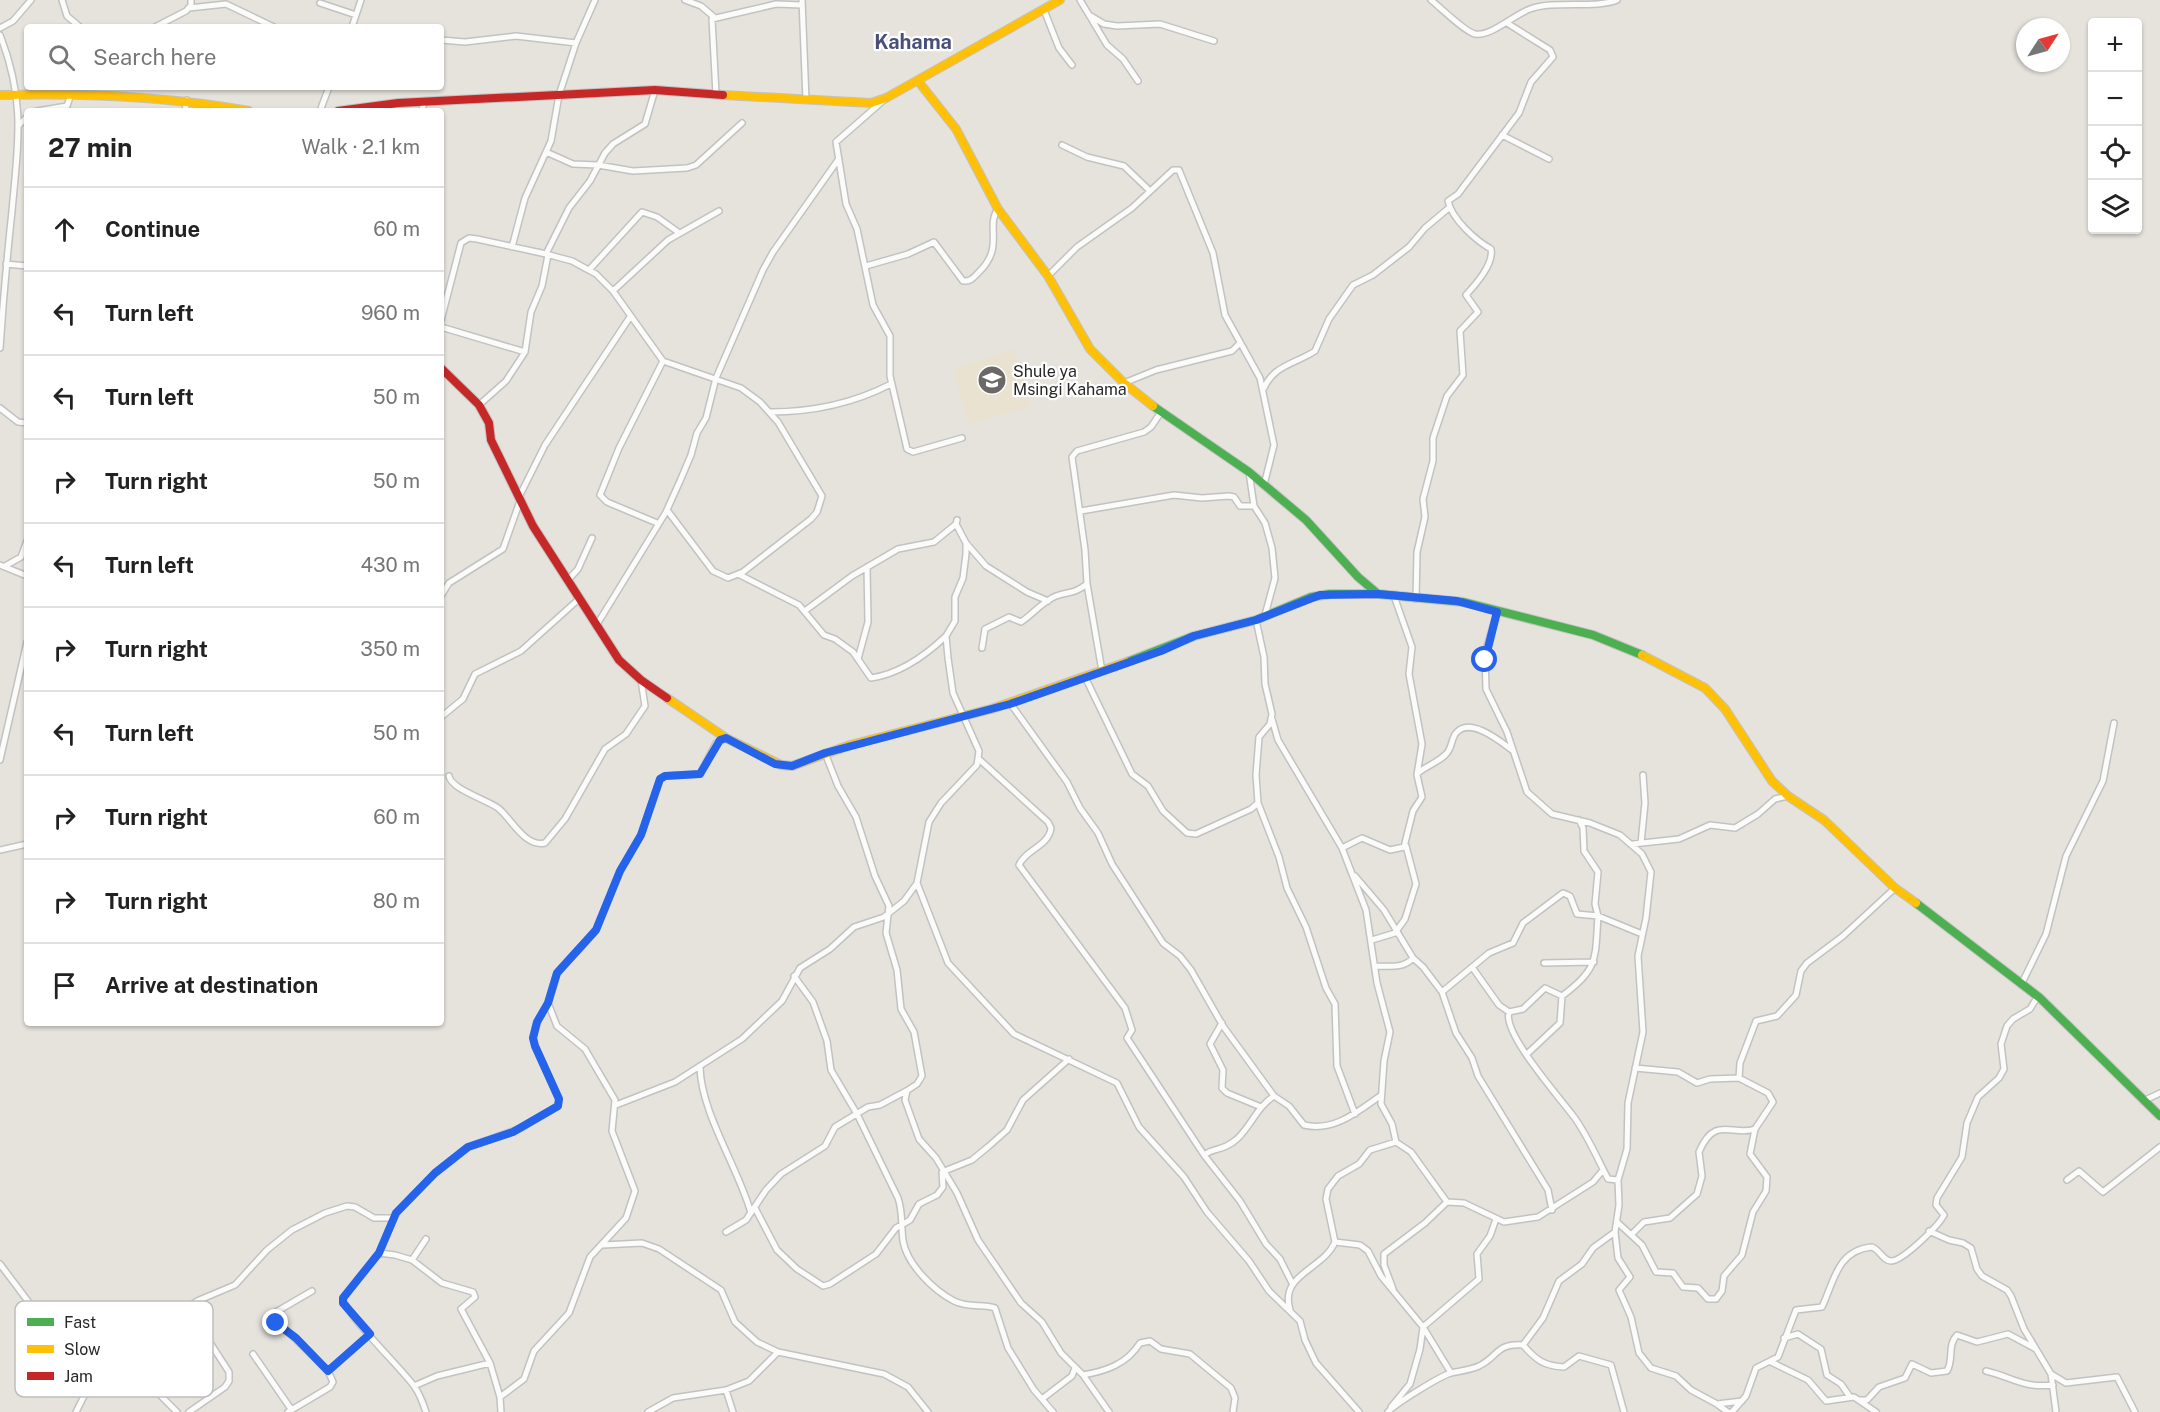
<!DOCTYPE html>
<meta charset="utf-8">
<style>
:root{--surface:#fff;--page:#f2f2f2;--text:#222;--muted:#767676;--line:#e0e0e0}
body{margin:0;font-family:"Public Sans",sans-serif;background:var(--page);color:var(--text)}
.controls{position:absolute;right:18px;top:18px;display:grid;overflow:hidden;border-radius:6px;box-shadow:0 2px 4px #0004}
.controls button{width:54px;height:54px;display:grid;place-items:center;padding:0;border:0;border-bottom:2px solid var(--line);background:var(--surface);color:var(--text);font:30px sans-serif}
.compass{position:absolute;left:2016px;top:18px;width:54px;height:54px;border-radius:50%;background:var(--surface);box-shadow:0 2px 4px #0004;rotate:54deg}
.stop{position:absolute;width:18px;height:18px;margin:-14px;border:4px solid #2563eb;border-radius:50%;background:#fff}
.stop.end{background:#2563eb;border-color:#fff;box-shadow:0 2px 6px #0008}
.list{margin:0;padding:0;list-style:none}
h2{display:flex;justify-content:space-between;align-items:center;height:78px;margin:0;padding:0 24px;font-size:26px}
h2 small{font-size:20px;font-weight:400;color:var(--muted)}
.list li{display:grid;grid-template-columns:39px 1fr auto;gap:18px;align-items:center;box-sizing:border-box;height:84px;padding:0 24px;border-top:2px solid var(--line)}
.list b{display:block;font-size:22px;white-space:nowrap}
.list em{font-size:20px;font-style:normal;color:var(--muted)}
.icon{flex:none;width:33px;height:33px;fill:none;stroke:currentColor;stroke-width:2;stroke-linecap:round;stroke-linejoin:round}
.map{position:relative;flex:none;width:2160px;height:1412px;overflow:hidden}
.search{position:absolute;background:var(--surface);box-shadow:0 2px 4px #0004;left:24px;top:24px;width:420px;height:66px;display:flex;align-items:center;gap:15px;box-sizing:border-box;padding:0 21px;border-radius:6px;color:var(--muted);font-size:22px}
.panel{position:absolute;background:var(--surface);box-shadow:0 2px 4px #0004;left:24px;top:108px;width:420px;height:918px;border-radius:6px}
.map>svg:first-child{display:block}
</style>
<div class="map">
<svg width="2160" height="1412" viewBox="0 0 2160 1412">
<rect width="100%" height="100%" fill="#e6e3dd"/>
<path fill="#e9e2d1" d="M1014 349 1031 407 969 424 953 370Z"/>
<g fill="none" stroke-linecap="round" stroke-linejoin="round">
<g stroke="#c3c2c3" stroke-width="8">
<path id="street" d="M62 0 67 16 80 27
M685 0 701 6 714 17
M802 0 806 100
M1080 0 1107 45 1123 59 1138 81
M1431 0C1441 8 1465 32 1475 34 1491 37 1515 14 1530 9 1554 0 1596 9 1617 0
M320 3 356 15
M189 8 226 4 274 27
M1044 10 1059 48 1072 65
M1089 15 1104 24 1117 26 1160 24 1214 41
M155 27 186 11 191 5V0
M352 27 361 0
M0 28 13 21 31 0
M0 35C26 102 18 143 12 211 7 257 3 303 0 348
M441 40 465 42 516 36 576 43
M716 94 712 19 776 4 802 5
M885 99 836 142 846 204 857 229 873 305 890 336V376L907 449 913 452 962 438
M37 111 67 106 71 94
M185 111 187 100
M320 111 329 87
M422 111 424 101
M18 126 27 117
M1502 135 1549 159
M1062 145 1087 157 1124 166 1150 191
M546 152 573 164 598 165 633 171 687 168 696 165 742 123
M512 247 525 198 551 141 559 95 576 43 595 0
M546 254 569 208 590 181 605 153 613 144 645 124 655 90
M6 264 27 266
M866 266 908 254 934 242 963 281C971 282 974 277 979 272 1005 247 985 226 998 209
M589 270 642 212 657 217 678 232
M1048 276 1077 247 1132 208 1173 170H1179L1213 253 1225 315 1260 378 1274 445 1264 485
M613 291 668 240 719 211
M441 320 461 243 469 238 477 239 546 254 572 261 596 274 613 291 663 361 741 388 760 402 778 422 822 496 817 512 811 519 743 572 728 578 713 571 667 510
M441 327 525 352
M1124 383 1156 370 1232 351 1239 344
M1264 388C1274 365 1295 364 1315 351L1329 319 1353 285 1373 275 1409 247 1425 228 1450 207
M479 405 506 381 525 352 531 312 542 286 548 255
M0 408 18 422 27 423
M770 412C813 412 854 403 891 384
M1249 472 1254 506 1265 523 1272 548 1275 578 1265 615
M519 497 545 445 630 317
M1081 511 1174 495 1202 498 1229 496 1234 497 1240 506H1254
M657 523 607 502 600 495 619 448 663 361
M966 543 986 566 1027 592 1048 601
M0 565 27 576
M5 566 21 557 27 541
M740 575 799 605 824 635 835 639 853 652 871 678C899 674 926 655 946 636
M568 580 578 569 592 538
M441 596 449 583 503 549 520 501
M1416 599 1417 552 1425 517 1423 499 1433 461V438L1447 396 1463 375 1460 331 1478 312 1466 295C1476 284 1494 264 1491 249 1475 240 1452 219 1448 201L1458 194 1519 113 1531 82 1553 57 1550 50 1507 23
M806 610 852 576 898 549 934 542 956 524
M1256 620 1264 657 1265 684 1272 714 1270 724 1259 737 1256 775 1258 803 1279 857 1287 888 1306 927 1326 988 1335 1004 1337 1066 1355 1114
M596 626 666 512 680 481 691 455 697 433 706 418 716 378 763 270 773 252 838 160
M982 648 985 629 1009 617 1021 622C1033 614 1043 601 1056 596 1070 591 1072 595 1087 584
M858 659 868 622 867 567
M1102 671 1087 584 1085 550 1072 457 1077 451 1144 432 1151 427 1161 412
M1085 677 1132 774 1148 786 1163 811 1187 833 1196 834 1251 809 1258 803
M1010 703 1067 782 1080 808 1098 833 1112 864 1163 943 1180 956 1191 970 1223 1026 1274 1096 1289 1106 1304 1125C1334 1132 1357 1112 1380 1096
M441 717 463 699 475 674 521 651 580 598
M1272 719 1278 740 1342 848 1366 910 1377 983 1390 1032 1384 1061 1381 1104 1392 1124 1396 1142 1411 1152 1447 1202 1464 1203 1504 1222 1538 1217 1593 1182 1603 1170
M0 760 27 642
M980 760 1048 822 1051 828C1049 846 1025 850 1019 865L1125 1008 1132 1030 1127 1038 1204 1155 1240 1201 1266 1244 1280 1259 1292 1283
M1418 773C1426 766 1439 762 1446 754 1452 749 1451 739 1456 733 1470 716 1501 742 1512 750
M449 776C451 789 485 799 498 808 511 818 525 848 545 843L565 819 605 749 626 734 645 706 641 680
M1579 820 1583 828 1584 851 1598 872 1595 904 1598 916 1642 934
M1641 843 1645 803 1643 775
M1633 844 1679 839 1710 825 1735 828 1758 814 1775 799 1788 796
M1342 848 1362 838 1390 850 1404 847 1413 811 1422 797 1417 775 1422 744 1409 674 1412 647 1394 596
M0 850 27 844
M1355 876 1384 910 1413 958 1423 967 1442 992 1456 1033 1472 1058 1478 1076 1548 1190 1552 1210
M917 883 948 963 1014 1034 1117 1083 1139 1127 1184 1177 1207 1212 1249 1261 1269 1291 1300 1321 1305 1340 1316 1363 1359 1412
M1372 940 1395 933 1405 919 1416 884 1406 846
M1544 963 1594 962
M1376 966C1389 966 1403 969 1413 958
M1472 967 1499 1005 1509 1012 1523 1009 1545 988 1562 996
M794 976 813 1002 827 1041 831 1070 857 1114 898 1198C903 1212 901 1226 903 1241 907 1264 933 1290 954 1301 970 1309 983 1303 995 1308L1008 1348 1034 1390 1053 1412
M2021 985 2046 934 2066 856 2103 781 2114 723
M1442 992 1489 953 1513 943 1523 923 1563 893 1570 896 1577 914 1598 916C1595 959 1599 969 1562 996L1560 1023 1527 1054
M1509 1012C1502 1033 1560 1098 1574 1117 1588 1136 1597 1158 1608 1179L1618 1180
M1222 1023 1210 1044 1223 1070 1222 1088 1227 1093 1261 1107
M700 1067C701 1113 738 1167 751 1213
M1739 1078 1740 1063 1756 1021 1777 1016 1796 995 1801 971 1807 963 1843 936 1895 888
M907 1091 905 1100 919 1139 936 1158 957 1193 978 1240 1021 1303 1042 1322 1061 1353 1083 1375 1109 1412
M2143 1101 2160 1093
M616 1105 675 1082 742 1039 782 1001 800 968 830 949 854 927 884 917 904 901 917 883 929 822 941 803 977 765 979 751 953 693 948 658 946 636 955 621V597L963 578 966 554V543L956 524 957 520
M1204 1155C1215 1147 1222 1152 1237 1139 1251 1126 1257 1107 1274 1096
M2067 1180 2079 1171 2103 1192 2160 1147
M755 1208 777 1250 797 1269 823 1286 830 1284 876 1254 896 1228 910 1220 919 1204 937 1195 943 1187 942 1172 972 1160 989 1146 1007 1130 1023 1100 1069 1059
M1617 1222 1642 1245 1656 1272 1673 1273 1683 1287 1698 1288 1708 1299H1716L1722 1291 1724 1276 1742 1255 1753 1212 1766 1191 1767 1177 1750 1154 1755 1129
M1929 1231 1949 1240 1963 1243 1971 1248 1977 1269 1982 1276 2007 1290 2011 1296 2024 1329 2051 1374 2066 1383 2117 1377 2135 1412
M726 1232 746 1220 766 1190 781 1174 825 1146 835 1127 868 1107 880 1105 908 1090 917 1084 922 1076 914 1032 901 1009 897 970 886 933 889 906 875 876 856 817 838 786 825 753
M1615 1232 1618 1258 1630 1277 1619 1290 1631 1317 1639 1353 1651 1368 1676 1376 1691 1390 1717 1404 1742 1401
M1632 1234 1644 1222 1670 1218 1697 1194 1702 1176 1699 1152C1715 1114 1733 1137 1755 1129L1773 1102 1768 1093 1739 1078 1710 1079 1697 1083 1678 1072 1635 1068
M1335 1242 1360 1245 1368 1251 1381 1276 1423 1327 1451 1373
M603 1245 642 1243 659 1249 721 1290 735 1322 757 1342 778 1352 884 1374 908 1387 928 1412
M379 1253 395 1255 412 1260 442 1283 473 1292 475 1297 461 1309 490 1363 500 1397
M412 1260 426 1239
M0 1264 58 1341 95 1363 105 1379
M1393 1289 1384 1265V1254L1425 1223 1447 1202
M312 1291 276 1312 275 1319 328 1371
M187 1307 229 1372V1381L225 1387 189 1412
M1290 1310C1279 1274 1323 1270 1335 1242L1326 1199 1328 1189 1338 1176 1359 1164 1370 1150 1396 1142
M1784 1338 1798 1334 1821 1349 1827 1375 1841 1384 1850 1397
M1523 1345C1536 1360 1544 1366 1564 1367L1579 1356 1611 1365 1624 1412
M253 1354 291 1409
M127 1362 177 1412
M1771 1362 1808 1380 1826 1401 1854 1397 1876 1412
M162 1366 180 1348 207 1334
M1986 1371C2015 1378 2021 1388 2053 1385
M2051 1374 2056 1412
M1083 1375C1106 1371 1127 1364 1140 1343L1150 1341 1161 1349 1190 1354 1231 1388 1235 1398 1233 1412
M414 1386 437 1376 490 1363
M726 1390 733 1412
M1042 1399 1072 1376 1075 1368
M1859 1400H1867L1879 1387 1905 1378 1912 1364 1931 1373 1947 1371C1954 1360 1947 1345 1957 1335L1977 1342 2008 1334 2036 1349
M1718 1405 1728 1412
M1391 1407 1410 1384 1420 1349 1423 1327 1479 1279 1477 1254 1490 1236 1496 1219
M76 1412 84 1396 124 1365 176 1315 197 1301 235 1285 267 1250 292 1230 325 1213 347 1206 355 1207 374 1218H393
M288 1412 330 1387 333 1382 328 1371 370 1334
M426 1412C423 1403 420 1394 414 1386 402 1369 344 1313 343 1298L379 1253 396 1213 435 1173 468 1147 521 1128 558 1106 559 1099 535 1046 533 1038 537 1022 548 1003 557 973 596 930 620 871 641 835 660 779 665 776 700 774 716 743 726 738
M501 1412 500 1397 524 1379 534 1351 569 1313 590 1257 626 1218 635 1191 612 1131 615 1100 585 1049 557 1026 548 1003
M648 1412 673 1398 726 1390 749 1381 778 1352
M1388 1412C1395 1404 1440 1376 1451 1373 1460 1371 1470 1370 1479 1366 1498 1357 1496 1343 1523 1345L1543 1318 1559 1281 1582 1264 1593 1248 1615 1232 1619 1205 1618 1180 1627 1149 1628 1103 1643 1032 1638 956 1646 918 1651 872 1642 854 1620 835 1590 823 1552 814 1527 792 1507 732 1486 689 1485 653 1497 612
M1732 1412 1746 1396 1756 1368 1778 1357 1796 1310 1822 1307C1834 1282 1837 1250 1872 1247 1879 1249 1883 1261 1891 1261 1903 1261 1939 1225 1944 1215L1936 1205 1937 1198 1962 1157 1967 1123 1978 1097 1999 1078 2004 1069 2001 1044 2007 1026 2013 1019 2030 1009 2038 996"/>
</g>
<g stroke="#c3c2c3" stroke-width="10">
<path id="fast" d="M1153 406 1249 472 1306 520 1358 577 1378 594 1463 602 1593 635 1642 655
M1127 662 1194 636 1256 620 1311 597 1330 594H1377
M1916 903 2040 998 2160 1116"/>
</g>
<g stroke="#c3c2c3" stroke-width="10">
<path id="slow" d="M918 81 956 129 998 209 1048 276 1090 349 1124 383 1153 406
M0 95C84 93 166 96 249 111
M723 95 871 103 886 98 1060 0
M1642 655 1705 688 1725 709 1772 781 1788 796 1824 820 1895 888 1916 903
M667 698 726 738 781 765 792 766 850 745 991 709 1127 662"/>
</g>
<g stroke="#c3c2c3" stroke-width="10">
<path id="jam" d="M338 111 398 103 655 90 723 95
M441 368 479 405 489 423 491 440 533 526 619 660 641 680 667 698"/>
</g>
<use href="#street" stroke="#fbfbfa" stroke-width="5"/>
<use href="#fast" stroke="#4caf50" stroke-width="8"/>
<use href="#slow" stroke="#ffc107" stroke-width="8"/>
<use href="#jam" stroke="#c62828" stroke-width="8"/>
</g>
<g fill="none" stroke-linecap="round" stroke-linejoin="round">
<path stroke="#2563eb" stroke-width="8" d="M276 1323 296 1338 328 1371 370 1334 343 1303V1298L379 1253 396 1213 435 1173 468 1147 513 1132 558 1106 559 1099 535 1046 533 1038 537 1022 548 1003 557 973 596 930 620 871 641 835 660 779 665 776 700 774 720 740 726 738 775 764 792 766 825 753 1010 704 1161 651 1194 636 1256 620 1320 595 1378 594 1457 601 1497 612 1485 660"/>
</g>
<defs>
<g id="school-disc" transform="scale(1.5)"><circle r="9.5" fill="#6a6967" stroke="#fff"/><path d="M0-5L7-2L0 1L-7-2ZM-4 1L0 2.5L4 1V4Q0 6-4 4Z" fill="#fff"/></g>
</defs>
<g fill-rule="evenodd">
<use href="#school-disc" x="992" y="380"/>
</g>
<g text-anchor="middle" stroke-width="4.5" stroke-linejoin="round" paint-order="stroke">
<g font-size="16" fill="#282828" stroke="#fff" text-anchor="start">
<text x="1013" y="377">Shule ya<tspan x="1013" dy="18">Msingi Kahama</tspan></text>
</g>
<g font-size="20" font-weight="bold" fill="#495078" stroke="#fff">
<text x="913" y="49">Kahama</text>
</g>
</g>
<rect x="15" y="1301" width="198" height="96" rx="9" fill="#fff" stroke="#bebebe" stroke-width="1.5"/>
<rect x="27" y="1318" width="27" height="8" fill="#4caf50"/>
<rect x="27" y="1345" width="27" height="8" fill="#ffc107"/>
<rect x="27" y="1372" width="27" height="8" fill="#c62828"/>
<g font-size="16" fill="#282828">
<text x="64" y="1328">Fast</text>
<text x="64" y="1355">Slow</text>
<text x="64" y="1382">Jam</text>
</g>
</svg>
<div class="controls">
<button>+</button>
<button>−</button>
<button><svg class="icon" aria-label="locate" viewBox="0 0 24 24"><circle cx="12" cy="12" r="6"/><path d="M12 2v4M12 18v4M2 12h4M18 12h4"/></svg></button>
<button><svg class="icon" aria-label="layers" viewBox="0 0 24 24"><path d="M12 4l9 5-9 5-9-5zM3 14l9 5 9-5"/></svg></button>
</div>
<svg class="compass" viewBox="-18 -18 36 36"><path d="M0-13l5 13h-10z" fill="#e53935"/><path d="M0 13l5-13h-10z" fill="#767676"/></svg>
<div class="stop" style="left:1485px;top:660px"></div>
<div class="stop end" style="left:276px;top:1323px"></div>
<div class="search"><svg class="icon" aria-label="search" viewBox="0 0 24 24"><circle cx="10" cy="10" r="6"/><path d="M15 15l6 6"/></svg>Search here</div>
<section class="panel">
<h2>27 min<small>Walk · 2.1 km</small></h2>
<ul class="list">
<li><svg class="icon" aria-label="ahead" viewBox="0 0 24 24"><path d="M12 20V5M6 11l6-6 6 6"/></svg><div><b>Continue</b></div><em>60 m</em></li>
<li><svg class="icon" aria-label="left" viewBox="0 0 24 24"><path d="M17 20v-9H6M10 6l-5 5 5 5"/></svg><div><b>Turn left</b></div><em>960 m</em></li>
<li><svg class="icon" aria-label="left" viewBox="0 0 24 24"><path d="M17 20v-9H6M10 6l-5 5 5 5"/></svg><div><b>Turn left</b></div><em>50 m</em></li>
<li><svg class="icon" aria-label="right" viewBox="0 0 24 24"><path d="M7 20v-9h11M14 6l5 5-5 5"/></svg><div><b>Turn right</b></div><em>50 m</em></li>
<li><svg class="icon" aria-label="left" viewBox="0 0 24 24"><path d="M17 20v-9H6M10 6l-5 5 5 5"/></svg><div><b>Turn left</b></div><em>430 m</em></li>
<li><svg class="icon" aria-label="right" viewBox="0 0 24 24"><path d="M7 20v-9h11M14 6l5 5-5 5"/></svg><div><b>Turn right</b></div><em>350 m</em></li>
<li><svg class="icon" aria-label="left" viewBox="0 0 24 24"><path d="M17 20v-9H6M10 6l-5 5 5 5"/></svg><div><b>Turn left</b></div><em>50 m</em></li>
<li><svg class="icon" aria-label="right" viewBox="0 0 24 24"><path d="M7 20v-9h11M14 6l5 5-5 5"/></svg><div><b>Turn right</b></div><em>60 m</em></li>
<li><svg class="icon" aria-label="right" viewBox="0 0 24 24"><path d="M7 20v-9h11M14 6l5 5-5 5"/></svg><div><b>Turn right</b></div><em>80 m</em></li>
<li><svg class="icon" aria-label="arrive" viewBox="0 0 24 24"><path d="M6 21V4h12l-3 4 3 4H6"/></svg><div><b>Arrive at destination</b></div></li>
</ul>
</section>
</div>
